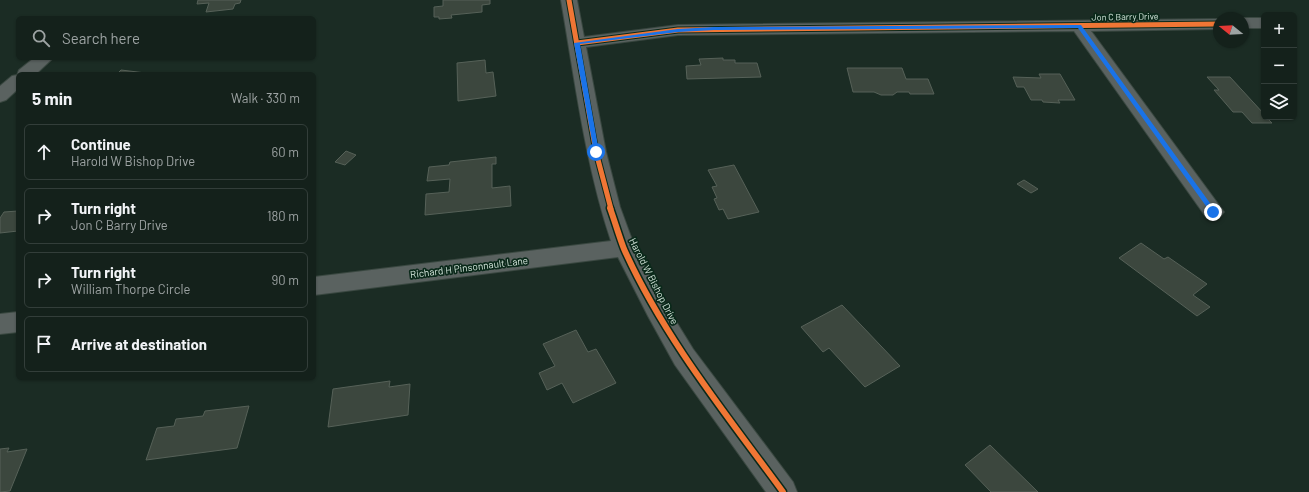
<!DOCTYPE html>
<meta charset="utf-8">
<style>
:root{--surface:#14211b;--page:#212e28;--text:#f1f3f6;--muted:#9da3a3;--line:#333e3a}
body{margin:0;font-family:Barlow,sans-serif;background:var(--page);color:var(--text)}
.controls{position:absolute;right:12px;top:12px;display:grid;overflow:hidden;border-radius:6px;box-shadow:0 1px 3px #0004}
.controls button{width:36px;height:36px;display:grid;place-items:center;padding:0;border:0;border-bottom:1px solid var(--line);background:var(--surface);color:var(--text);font:20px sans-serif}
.compass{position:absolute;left:1213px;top:12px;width:36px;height:36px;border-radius:50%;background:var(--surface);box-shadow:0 1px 3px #0004;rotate:288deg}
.stop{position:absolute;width:12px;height:12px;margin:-9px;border:3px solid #1a73e8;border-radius:50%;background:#fff}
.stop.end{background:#1a73e8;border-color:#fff;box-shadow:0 1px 4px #0008}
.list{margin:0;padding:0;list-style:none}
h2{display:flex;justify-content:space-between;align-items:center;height:52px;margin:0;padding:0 16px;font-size:17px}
h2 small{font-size:13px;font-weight:400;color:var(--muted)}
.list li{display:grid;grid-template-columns:26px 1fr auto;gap:12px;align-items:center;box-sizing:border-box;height:56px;margin:0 8px 8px;padding:0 8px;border:1px solid var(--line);border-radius:6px}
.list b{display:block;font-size:15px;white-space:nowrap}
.list p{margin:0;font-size:13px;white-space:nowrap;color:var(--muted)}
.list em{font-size:13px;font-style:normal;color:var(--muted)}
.icon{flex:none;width:22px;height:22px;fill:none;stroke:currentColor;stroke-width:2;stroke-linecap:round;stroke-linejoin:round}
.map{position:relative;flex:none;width:1309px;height:492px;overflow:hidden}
.search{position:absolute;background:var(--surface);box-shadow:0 1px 3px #0004;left:16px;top:16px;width:300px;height:44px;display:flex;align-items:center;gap:10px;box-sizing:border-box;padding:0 14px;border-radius:6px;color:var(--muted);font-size:15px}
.panel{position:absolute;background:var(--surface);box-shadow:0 1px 3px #0004;left:16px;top:72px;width:300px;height:308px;border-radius:6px}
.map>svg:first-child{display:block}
</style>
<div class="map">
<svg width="1309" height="492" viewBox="0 0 1309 492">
<rect width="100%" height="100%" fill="#1b2c24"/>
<path fill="#3c473e" stroke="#566158" d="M198 0H241L240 3 235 4 233 9 206 12 209 3 197 4Z
M443 0H490V4L482 5V12L451 15 452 18 439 19V17H434V7L443 6Z
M723 58V60H735V63H757L761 77 687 79 686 66 701 65 699 59Z
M485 60 486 73 493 72 496 96 458 101 457 63Z
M847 68H902L906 79H928L934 94H910L909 92H897L893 95H881L874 92H853Z
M121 70 154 74H117Z
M1039 74H1060L1075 100H1058L1060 103 1043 102 1042 100H1031L1024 87H1017L1013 77 1041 78Z
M1207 77H1230L1264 114V117H1266L1272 123H1252L1242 112H1233L1214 90H1219Z
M346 151 356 155 345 165 335 162Z
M496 157V164H492V188L510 186 511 206 425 215 426 194 449 192 450 179 427 181 429 167 449 165 450 162Z
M734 165 759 212 728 219 723 209 719 210 714 199 717 198 712 187 717 186 708 170Z
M1024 180 1038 189 1031 193 1017 184Z
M18 211V231L0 233V218L4 212Z
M1141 243 1164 259 1168 257 1207 284 1193 295 1210 307 1197 316 1119 258Z
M842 305 900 366 865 387 829 348 823 352 801 327Z
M576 330 588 352 596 349 616 383 573 403 562 383 547 390 539 373 555 366 543 344Z
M390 381 389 387 410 384 408 415 328 427 333 389Z
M249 406 237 448 146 460 157 428 174 426 176 419 203 416 205 411Z
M990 445 1038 492H991L965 465Z
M9 448 7 452 27 449 10 491 0 492V449Z"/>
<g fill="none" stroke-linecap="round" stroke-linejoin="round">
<g stroke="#3a4841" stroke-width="2">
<path id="minor" d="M561 0H577L584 37 678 25 1219 19V29L1091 31 1224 212 1220 217 1213 220 1206 217 1074 31 678 35 586 47 606 152 620 207 635 248 664 302 693 349 793 482 797 492H766L675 365 648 316 618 257 314 295V277L611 241C585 163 575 81 561 0Z
M1243 18H1264V28H1243Z
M34 58H53L36 74H18V89L6 100 0 102V86L12 76 17 75 19 70Z
M18 312V332L0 334V314Z"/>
</g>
<use href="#minor" fill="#5a6260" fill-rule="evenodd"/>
<g stroke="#0a291a" stroke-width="7">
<path id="cycleway-far1" d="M569 0 596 152 611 209
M577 43 678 30 1219 24"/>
</g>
<g stroke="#0a291a" stroke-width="9">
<path id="cycleway" d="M610 208C615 222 619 236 624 249 664 338 726 414 783 492"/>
</g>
<use href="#cycleway-far1" stroke="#f07635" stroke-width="5"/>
<use href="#cycleway" stroke="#f07635" stroke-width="6"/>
</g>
<path fill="#1a73e8" d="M1081 25 1215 210V213H1211L1078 28 714 30 678 32 580 44 599 152 596 154 594 152 574 43 678 29 714 27Z"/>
<g text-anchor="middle" stroke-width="3.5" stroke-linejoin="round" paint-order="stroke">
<g font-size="9" fill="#d4e5db" stroke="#0a291a">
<text transform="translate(1125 17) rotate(-1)" y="3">Jon C Barry Drive</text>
</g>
<g font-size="10" fill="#d4e5db" stroke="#0a291a">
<text transform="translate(469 267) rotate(-7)" y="4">Richard H Pinsonnault Lane</text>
<text transform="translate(654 281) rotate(63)" y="4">Harold W Bishop Drive</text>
</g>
</g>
</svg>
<div class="controls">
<button>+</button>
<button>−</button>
<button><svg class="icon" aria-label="layers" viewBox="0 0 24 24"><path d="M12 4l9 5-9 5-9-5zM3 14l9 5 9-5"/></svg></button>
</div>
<svg class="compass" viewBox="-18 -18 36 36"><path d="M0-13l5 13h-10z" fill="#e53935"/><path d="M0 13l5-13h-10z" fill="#9da3a3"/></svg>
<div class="stop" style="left:596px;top:152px"></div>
<div class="stop end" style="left:1213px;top:212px"></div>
<div class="search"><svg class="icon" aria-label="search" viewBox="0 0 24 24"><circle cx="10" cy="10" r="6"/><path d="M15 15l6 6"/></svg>Search here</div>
<section class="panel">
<h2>5 min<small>Walk · 330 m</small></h2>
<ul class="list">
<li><svg class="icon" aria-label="ahead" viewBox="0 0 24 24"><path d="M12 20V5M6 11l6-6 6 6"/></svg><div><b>Continue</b><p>Harold W Bishop Drive</p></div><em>60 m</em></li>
<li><svg class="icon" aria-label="right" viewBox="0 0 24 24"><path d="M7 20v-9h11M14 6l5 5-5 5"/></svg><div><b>Turn right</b><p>Jon C Barry Drive</p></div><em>180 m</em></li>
<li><svg class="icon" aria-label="right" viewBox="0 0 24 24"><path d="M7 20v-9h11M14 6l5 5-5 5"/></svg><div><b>Turn right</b><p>William Thorpe Circle</p></div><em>90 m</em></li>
<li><svg class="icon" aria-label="arrive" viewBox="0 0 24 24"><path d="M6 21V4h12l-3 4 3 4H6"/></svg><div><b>Arrive at destination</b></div></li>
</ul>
</section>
</div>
